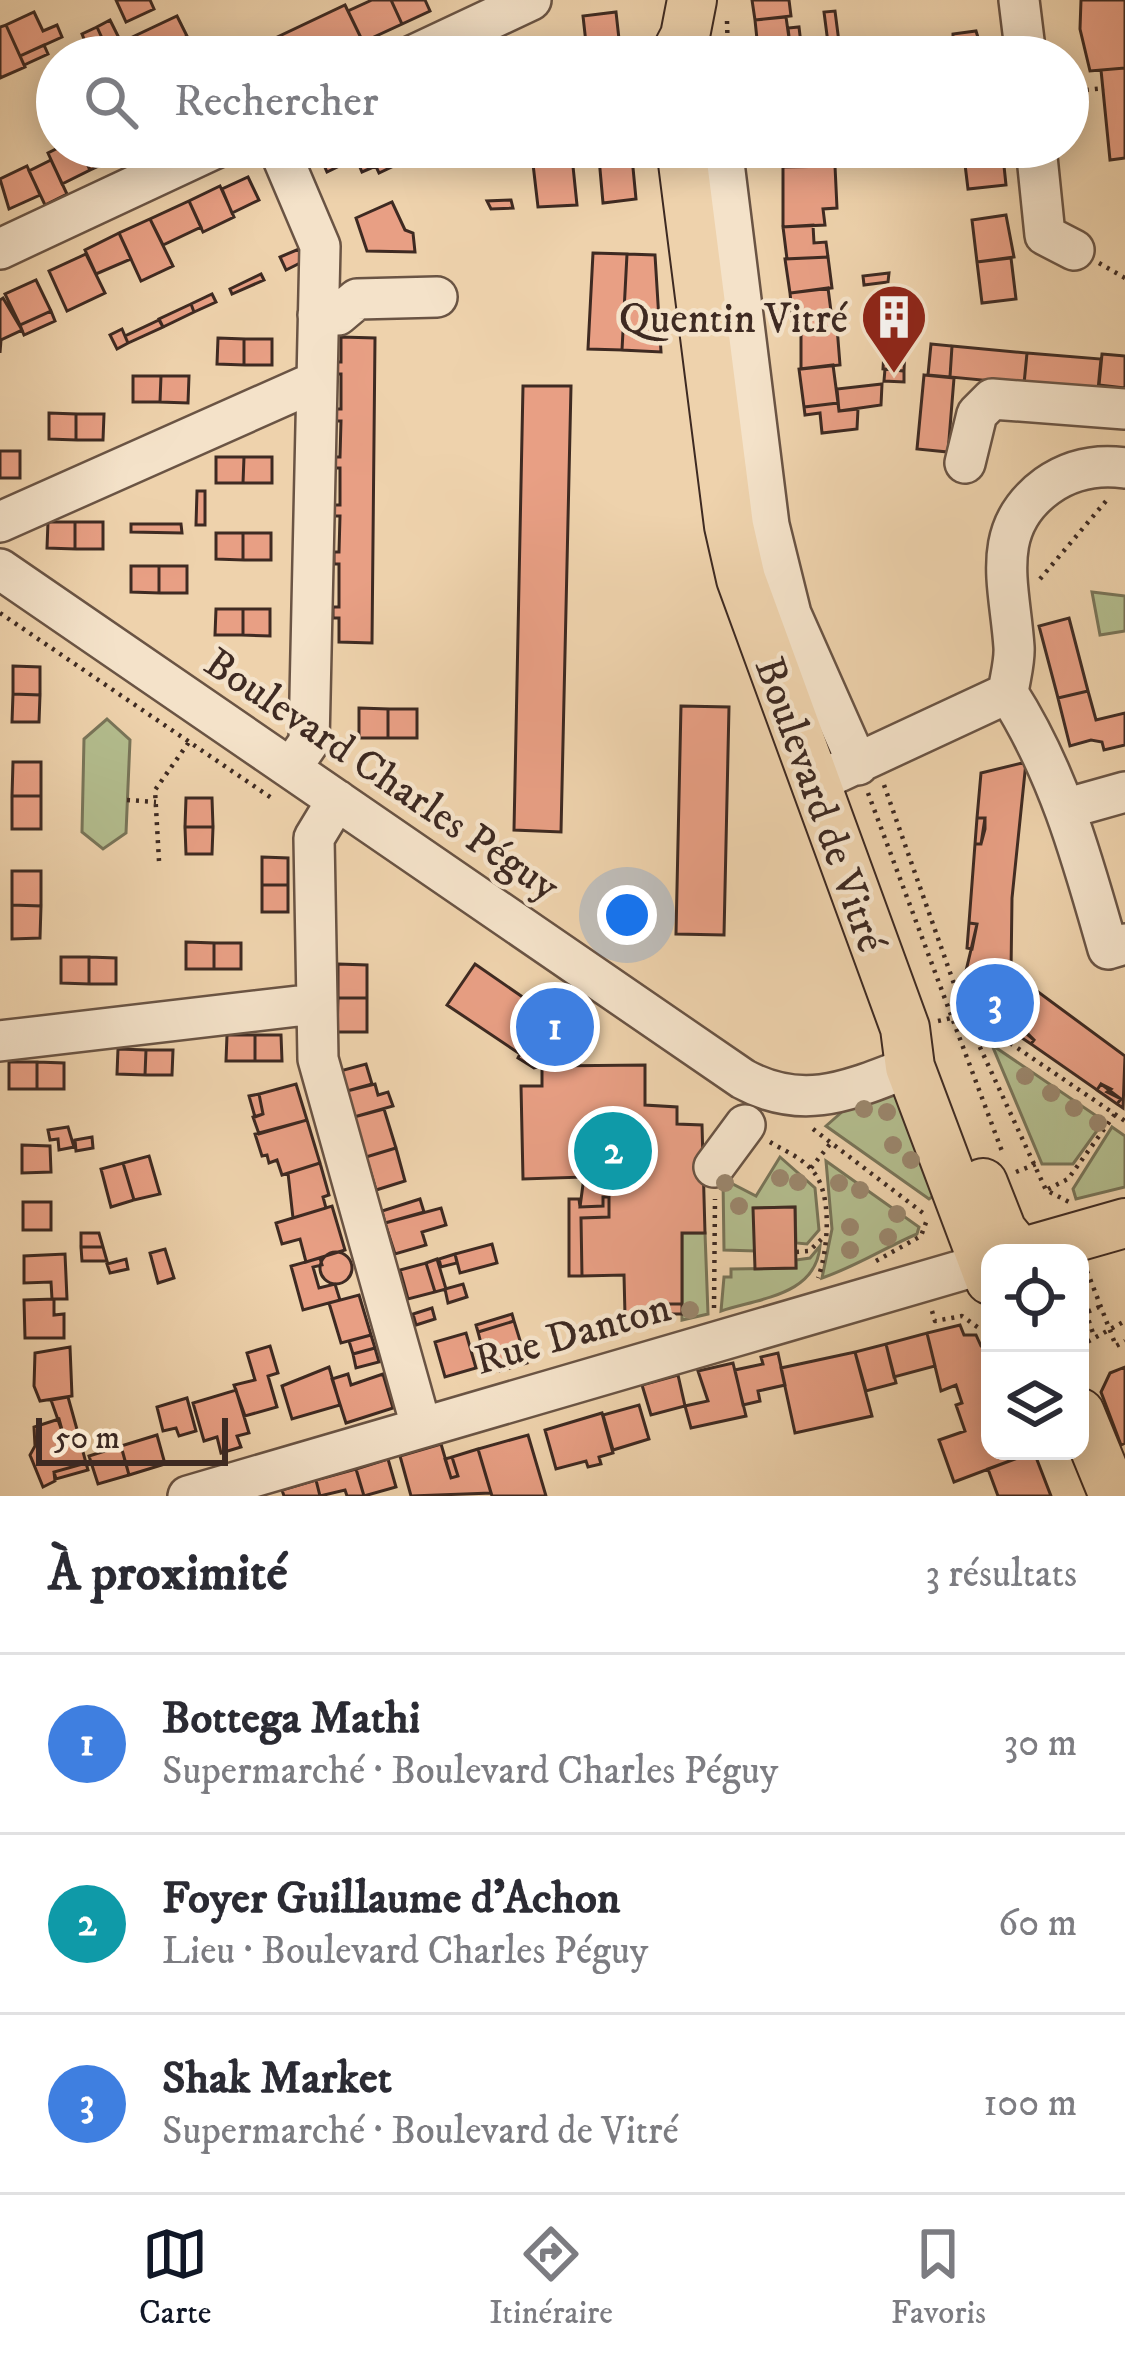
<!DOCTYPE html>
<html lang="fr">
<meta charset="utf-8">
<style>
:root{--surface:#fff;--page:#f7f7f7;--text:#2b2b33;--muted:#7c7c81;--line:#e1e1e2;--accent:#111827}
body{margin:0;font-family:"IM FELL DW Pica",serif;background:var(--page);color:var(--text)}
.controls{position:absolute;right:36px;bottom:36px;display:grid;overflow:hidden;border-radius:24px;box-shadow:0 6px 30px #0003}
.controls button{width:108px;height:108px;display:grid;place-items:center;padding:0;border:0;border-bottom:3px solid var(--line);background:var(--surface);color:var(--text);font:60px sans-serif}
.scale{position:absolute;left:36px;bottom:30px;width:192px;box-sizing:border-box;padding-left:12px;border:6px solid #3e2a22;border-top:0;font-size:33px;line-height:42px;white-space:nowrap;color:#3e2a22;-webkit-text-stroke:9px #f4e2c9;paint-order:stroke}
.you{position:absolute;left:627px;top:915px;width:42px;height:42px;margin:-30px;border:9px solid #fff;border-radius:50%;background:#1a73e8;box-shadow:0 0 0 18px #1a73e833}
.badge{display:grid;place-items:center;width:78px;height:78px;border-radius:50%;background:var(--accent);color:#fff;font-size:39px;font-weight:700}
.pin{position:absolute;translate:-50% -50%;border:6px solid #fff;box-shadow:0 3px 12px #0006}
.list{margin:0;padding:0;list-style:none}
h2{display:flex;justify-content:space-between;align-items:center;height:156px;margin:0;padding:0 48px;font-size:51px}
h2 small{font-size:39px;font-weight:400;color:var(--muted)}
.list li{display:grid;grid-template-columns:78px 1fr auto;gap:36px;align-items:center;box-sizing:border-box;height:180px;padding:0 48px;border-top:3px solid var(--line)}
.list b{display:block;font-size:45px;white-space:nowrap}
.list p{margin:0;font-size:39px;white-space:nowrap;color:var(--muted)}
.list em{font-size:39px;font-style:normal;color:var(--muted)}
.icon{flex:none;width:66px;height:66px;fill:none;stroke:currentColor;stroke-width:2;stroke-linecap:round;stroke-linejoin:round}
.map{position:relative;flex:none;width:1125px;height:1496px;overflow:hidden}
.search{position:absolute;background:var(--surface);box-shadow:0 6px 30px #0003;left:36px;right:36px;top:36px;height:132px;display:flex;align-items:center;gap:30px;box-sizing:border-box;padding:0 42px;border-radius:66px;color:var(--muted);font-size:45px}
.sheet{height:696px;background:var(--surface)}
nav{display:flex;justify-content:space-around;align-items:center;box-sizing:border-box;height:168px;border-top:3px solid var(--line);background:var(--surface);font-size:33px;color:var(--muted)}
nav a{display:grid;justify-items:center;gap:6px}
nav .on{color:var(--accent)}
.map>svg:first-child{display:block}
</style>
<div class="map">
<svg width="1125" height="1496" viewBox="0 0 1125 1496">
<rect width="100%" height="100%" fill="#eed2ac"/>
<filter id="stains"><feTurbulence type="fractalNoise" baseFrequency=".00167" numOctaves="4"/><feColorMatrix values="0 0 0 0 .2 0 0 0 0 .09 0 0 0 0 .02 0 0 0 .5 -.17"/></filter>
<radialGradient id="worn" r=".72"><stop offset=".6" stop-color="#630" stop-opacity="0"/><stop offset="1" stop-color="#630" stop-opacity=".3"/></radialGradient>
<path fill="#b3bd8e" stroke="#787458" stroke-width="3" d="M1092 592 1125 596V631L1100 635Z
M107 719 130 740 126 833 103 849 82 832 84 739Z
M992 1045 1104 1121 1073 1164H1042Z
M893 1094 902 1099 935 1195 929 1199 826 1126 843 1111Z
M1112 1127 1125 1136V1187L1076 1199 1073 1189Z
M780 1157 815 1188 819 1230 807 1244 796 1243 795 1207 754 1208 755 1251 724 1250 723 1179 756 1196Z
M826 1161 919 1227 917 1234C884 1248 857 1266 822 1278L832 1229Z
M682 1233H705L708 1314 682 1320Z
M820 1246C816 1295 761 1298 721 1311L724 1277H731V1269L796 1268V1260L810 1258Z"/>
<path fill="#e89f84" stroke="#3e2a22" stroke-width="3" d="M116 0H150L154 9 126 22Z
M372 0H391L402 24 363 42 348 11Z
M391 0H425L430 11 402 24Z
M752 0H789L791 16 755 20Z
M1081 0H1125V68L1090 71 1080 29Z
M345 5 363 42 332 57H276L269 41Z
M835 11 840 50 829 51 824 12Z
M34 12 43 31 57 25 62 37 20 56 6 25Z
M616 12 621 57H497L580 47 587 52 583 16Z
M177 16 187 36 142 57H90Z
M786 17 790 45 758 49 755 20Z
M110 20 121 42 107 49 97 27Z
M6 25 25 67 0 78V27Z
M97 27 107 49 91 56 82 34Z
M799 27 801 44 790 45 788 28Z
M976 31 984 57H953V34Z
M269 41 276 57H238L259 44Z
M44 45 48 54 24 65 20 56Z
M1125 68V158L1110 160 1101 70Z
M57 73V97L55 98 46 78Z
M60 147H79L90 170 62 184 48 153Z
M79 147H140L90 170Z
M316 147H367L376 166 362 172 356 158 327 172Z
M367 147H421L423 152 379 173Z
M531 147H571L577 205 538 207Z
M598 147H631L636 199 603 203Z
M1002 147 1006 185 968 189 963 148Z
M51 160 67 194 45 205 29 171Z
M27 166 40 195 9 209 0 179Z
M835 166 837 208 823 209 825 225 783 227V167Z
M248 177 259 200 232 213 222 189Z
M220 186 234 217 203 232 189 201Z
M511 200 513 208 491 209 487 201Z
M189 201 201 227 163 245 150 219Z
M392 202 405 230 413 233 415 252 367 251 356 218Z
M1006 215 1014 257 977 262 972 220Z
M150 219 173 266 141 281 119 233Z
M813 225 814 243 826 242 828 257 787 259 783 227Z
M119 233 131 259 96 274 85 250Z
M299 249 304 261 286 270 280 257Z
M593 253 627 254 622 350 588 349Z
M86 254 105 293 67 311 49 271Z
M627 254 655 255 661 352 622 350Z
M828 257 832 288 790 293 785 259Z
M1011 258 1016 299 982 303 977 262Z
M889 273 888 282 864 285 863 276Z
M261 274 264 280 232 294 230 289Z
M36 280 51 311 20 325 5 294Z
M828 288 833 327 794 332 790 293Z
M212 294 216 302 194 312 191 304Z
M3 298 22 330 1 340 0 353V300Z
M191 304 194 312 163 327 159 319Z
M51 311 55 321 24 335 20 325Z
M886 319 906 321 904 371 883 369Z
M159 320 163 327 128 343 125 336Z
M837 327 840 365 801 369V331Z
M122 329 128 343 117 349 110 335Z
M341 337 375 338 372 643 339 642V618H333V607H339V564H334V552H339L340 516H334V505H340V468H334V457H340L341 421H334V409H341V374H334V362H341Z
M218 338 244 339V365L217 364Z
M244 339H272V365H244Z
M931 344 952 346 950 377 928 375Z
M952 346 1027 353 1024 384 950 377Z
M1027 353 1101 359 1098 390 1024 384Z
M1102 354 1125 356V388L1099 385Z
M833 365 838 403 804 407 799 369Z
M885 369 904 371V382L884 381Z
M924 375 954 378 948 452 917 449Z
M133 376H161L160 402H133Z
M161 376H189L188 403 160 402Z
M882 384 881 405 839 411 837 389Z
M523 386H571L561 832 514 830Z
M838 403 839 411 858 409 857 429 822 433 820 413 805 415 804 407Z
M49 413 76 414V440L49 439Z
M76 414H104L103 440H76Z
M0 451H20V478H0Z
M216 457H244L243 483H216Z
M244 457H272V483H243Z
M197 491H205V525H196Z
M48 522H75V549L47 548Z
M75 522H103V549H75Z
M131 524H181L182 533 131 532Z
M216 533H243V560L216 559Z
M243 533H271V560H243Z
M131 566H159V593L131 592Z
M159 566H187V593H159Z
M216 609H243V635H215Z
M243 609H270V636L243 635Z
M1069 618 1088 691 1058 698 1039 626Z
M13 666 40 667V695L13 694Z
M1088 691 1096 720 1125 713V745L1104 750 1102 742 1091 740 1070 746 1058 698Z
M13 694 40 695 39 722H12Z
M681 706 729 707 724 935 676 934Z
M359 708 388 709V738H359Z
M388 709H417V738H388Z
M13 762H41V796H12Z
M1026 762 1012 898 1011 972 1125 1056 1123 1108 1117 1104 1121 1099 1107 1092 1111 1089 1101 1084 1097 1090 1031 1044 1034 1040 1024 1030 1015 1024 1010 1030 994 1018 977 1000 966 971 977 924 969 923 975 844H981L985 829V818H977L981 773Z
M12 796H41V829H12Z
M186 798H212L213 827H185Z
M977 818H985L981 844H975Z
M185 827H213L212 854H186Z
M262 857 288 858V885H262Z
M12 871H41V906L12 905Z
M262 885H288V912H262Z
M12 905 41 906 40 938 12 939Z
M969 923 977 924 972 949 967 948Z
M186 942 214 943V969H186Z
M214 943H241V969H214Z
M61 957H89V984L61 983Z
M89 957 116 958V984H89Z
M338 964 367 965V998H338Z
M475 964 563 1025 555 1037 562 1042 549 1066 645 1065V1105L677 1107V1124L702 1125 705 1233H682V1304H657V1314L625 1315 624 1275 582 1276 581 1218 609 1217V1197H603V1206L580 1207 584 1177 523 1179 521 1086H542V1066L534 1068 518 1058 520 1054 447 1005Z
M338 998H367V1032H337Z
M1015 1024 1034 1040 1031 1044 1010 1030Z
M227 1035H255V1061H226Z
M255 1035H281L282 1061H255Z
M118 1049 146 1050 145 1075 117 1074Z
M146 1050H173L172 1075H145Z
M9 1062H37V1089H9Z
M37 1062 64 1063V1089H37Z
M366 1064 372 1084 347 1091 340 1071Z
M296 1084 307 1120 259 1134 253 1117 263 1114 259 1094Z
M375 1084 378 1095 388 1092 393 1106 354 1117 347 1091Z
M1101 1084 1121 1099 1117 1104 1097 1090Z
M259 1094 263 1114 255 1117 249 1096Z
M384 1109 396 1148 366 1157 354 1117Z
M307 1120 320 1163 282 1175 277 1160 269 1163 267 1155 262 1156 255 1134Z
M68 1127 74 1147 59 1150 58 1139 50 1140 48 1130Z
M92 1137 93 1148 76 1151 75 1140Z
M22 1145 50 1146 51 1172 22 1173Z
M396 1148 405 1181 376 1190 366 1157Z
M149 1156 160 1194 134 1200 123 1163Z
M123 1163 134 1200 111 1207 101 1169Z
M320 1163 329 1195 323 1197 326 1208 293 1218 288 1173Z
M603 1197H609V1217L581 1218 582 1276H569V1199H579L580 1207 603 1206Z
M420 1199 424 1212 385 1223 382 1211Z
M23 1202H51V1230H23Z
M332 1206 345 1250 306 1262 300 1239 282 1244 276 1223Z
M795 1207 796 1268 755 1269 753 1208Z
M441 1208 446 1225 422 1232 426 1245 395 1254 385 1223Z
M81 1233H99L103 1247H81Z
M492 1244 497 1263 460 1273 455 1254Z
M81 1247H103L107 1261H82Z
M165 1249 174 1278 158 1283 150 1253Z
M320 1268a16 16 0 1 1 32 0a16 16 0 1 1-32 0Z
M65 1254 67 1299H52L51 1282 24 1283V1256Z
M455 1254 457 1263 441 1267 439 1259Z
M320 1258 322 1265 313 1267 319 1288 335 1284 340 1300 303 1310 291 1266Z
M126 1259 128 1269 110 1273 107 1264Z
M437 1259 446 1289 435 1292 426 1263Z
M426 1263 435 1292 408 1299 400 1270Z
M463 1284 467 1297 448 1303 445 1289Z
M359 1295 371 1335 341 1343 329 1303Z
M54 1299V1315L64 1314V1338H25L24 1300Z
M657 1304H682V1314H657Z
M432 1308 435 1319 416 1325 413 1314Z
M512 1314 514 1321 478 1332 476 1325Z
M514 1321 527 1363 500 1371 496 1359 486 1362 478 1332Z
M960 1325 964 1335H976L981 1346 990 1345V1451H1036L954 1482 939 1440 965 1431 956 1405 962 1403 956 1385 941 1391 927 1333Z
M466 1333 476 1368 445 1377 435 1342Z
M927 1333 935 1366 894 1377 886 1344Z
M371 1335 375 1348 353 1354 349 1341Z
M886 1344 896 1383 866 1391 855 1352Z
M270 1346 278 1373 268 1376 277 1407 245 1416 234 1385 255 1380 247 1353Z
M70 1347 72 1396 40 1401 34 1386 35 1353Z
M375 1348 379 1362 356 1368 353 1354Z
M855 1352 872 1416 795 1433 781 1368Z
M778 1353 785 1385 758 1391 760 1401 743 1405 735 1370 763 1364 761 1357Z
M733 1363 746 1416 691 1428 685 1406 708 1401 698 1371Z
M329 1367 340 1405 292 1419 282 1386Z
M1125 1367V1443L1121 1445 1101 1392 1110 1373Z
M348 1374 351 1385 383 1374 393 1408 346 1423 332 1379Z
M678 1375 685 1406 651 1415 642 1385Z
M236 1390 249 1433 237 1436 241 1447 221 1453 217 1437 204 1441 193 1403Z
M68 1397 78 1433 64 1437 51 1400Z
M187 1398 196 1431 179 1436 176 1428 163 1431 157 1407Z
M639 1405 649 1439 613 1450 603 1415Z
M602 1413 613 1453 599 1457 601 1464 588 1467 586 1461 556 1469 545 1430Z
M59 1419 64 1437 78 1433 86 1463 54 1472 55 1481 43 1487 30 1455 35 1446 34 1427Z
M157 1435 165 1464 129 1475 121 1446Z
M528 1435 546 1496H492L478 1449Z
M441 1444 451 1478 458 1476 452 1457 478 1449 491 1493 411 1496 400 1456Z
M121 1446 129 1475 98 1484 89 1456Z
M1034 1452 1051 1496H998L988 1469Z
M452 1457 458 1476 451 1478 445 1459Z
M388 1459 396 1487 364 1496 356 1469Z
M86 1463 88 1470 56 1479 54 1472Z
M356 1469 364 1496H347L345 1490 320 1496 316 1480Z
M316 1480 320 1496H284L282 1490Z"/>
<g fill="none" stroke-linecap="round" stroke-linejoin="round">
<g stroke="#6a5444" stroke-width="44">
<path id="minor" d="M1019 0 1026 57
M410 57 531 0
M278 147 320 246 309 742 291 768
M722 147 769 525 791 614 858 765
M1036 147 1045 235 1074 250
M0 249 218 147
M318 315H338L357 299 437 297
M965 463 977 414 992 399 1125 409
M1125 468C1096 464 1071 469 1047 486 988 529 1010 586 1014 647 1015 661 1010 678 1008 693 1059 773 1082 858 1108 949L1125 944
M0 522 317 381
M0 569 743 1079C804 1112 850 1090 910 1067
M834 774 1008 693
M337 800 314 838 318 1059 421 1426
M1068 808 1125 792
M0 1041 315 1004
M714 1167 745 1125
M188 1496 983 1264"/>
</g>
<g stroke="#3e2a22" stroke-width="52">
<path id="major" d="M674 57 685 36 692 0
M681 147 729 526 741 579 905 1028 910 1067 990 1280
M983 1183 1002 1231 1020 1253
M1001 1230 1020 1253 1125 1223
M1080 1413 1114 1496"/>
</g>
<path stroke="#3e2a22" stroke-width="4.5" stroke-dasharray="3 6" stroke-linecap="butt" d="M727 21 728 57
M1068 92 1104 88
M1099 263 1125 278
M1040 579 1106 501
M0 613 273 799
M884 785 965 1015 1046 1190 1069 1202
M868 793 1003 1154
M127 800 156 802
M159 861 155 790 189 742
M938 1021 965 1015 979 1022 1125 1121
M813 1129 923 1213
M770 1142C783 1150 800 1157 810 1168 834 1190 828 1251 818 1278
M811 1168 830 1144
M1016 1172 1036 1164
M1048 1189 1068 1179 1115 1114
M796 1252 809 1251 825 1236
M876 1261 921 1236 928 1217
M1087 1271 1116 1346 1125 1341
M1080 1295 1094 1336
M714 1308 715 1199
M932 1311 935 1321 962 1316 990 1336
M1080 1315 1099 1307
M1080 1346 1125 1321"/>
<use href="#minor" stroke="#f4e2c9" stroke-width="39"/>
<use href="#major" stroke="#eed2ac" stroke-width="48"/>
</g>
<g fill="#9a866c">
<circle cx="1025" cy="1076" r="9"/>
<circle cx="1051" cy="1093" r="9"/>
<circle cx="1074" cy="1108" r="9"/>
<circle cx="864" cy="1109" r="9"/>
<circle cx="887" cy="1112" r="9"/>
<circle cx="1098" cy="1123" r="9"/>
<circle cx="893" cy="1145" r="9"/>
<circle cx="911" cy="1160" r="9"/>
<circle cx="780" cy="1178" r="9"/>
<circle cx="798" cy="1182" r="9"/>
<circle cx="725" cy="1183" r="9"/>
<circle cx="839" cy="1183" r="9"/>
<circle cx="860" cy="1190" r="9"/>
<circle cx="739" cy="1206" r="9"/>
<circle cx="897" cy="1214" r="9"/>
<circle cx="850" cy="1227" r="9"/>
<circle cx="888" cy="1237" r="9"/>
<circle cx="850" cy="1250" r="9"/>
<circle cx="690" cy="1310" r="9"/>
</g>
<defs>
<g id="building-pin" transform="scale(3.45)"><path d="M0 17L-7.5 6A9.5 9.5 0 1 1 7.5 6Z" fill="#8f2418" stroke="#f4e2c9"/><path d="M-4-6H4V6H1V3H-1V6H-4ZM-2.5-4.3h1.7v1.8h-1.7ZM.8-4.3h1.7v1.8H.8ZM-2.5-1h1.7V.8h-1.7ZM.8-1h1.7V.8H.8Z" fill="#fff"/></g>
</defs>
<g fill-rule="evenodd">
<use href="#building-pin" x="894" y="317"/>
</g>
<g text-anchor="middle" stroke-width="9" stroke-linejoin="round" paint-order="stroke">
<g font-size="42" fill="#3e2a22" stroke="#f4e2c9" text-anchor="end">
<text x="848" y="332">Quentin Vitré</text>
</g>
<g font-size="42" fill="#3e2a22" stroke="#f4e2c9">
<text transform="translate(383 773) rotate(34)" y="15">Boulevard Charles Péguy</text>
<text transform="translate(822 804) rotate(70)" y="15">Boulevard de Vitré</text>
<text transform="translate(572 1332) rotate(-16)" y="15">Rue Danton</text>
</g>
</g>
<rect width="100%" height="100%" filter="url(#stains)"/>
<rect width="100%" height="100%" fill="url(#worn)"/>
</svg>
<div class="controls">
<button><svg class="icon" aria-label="locate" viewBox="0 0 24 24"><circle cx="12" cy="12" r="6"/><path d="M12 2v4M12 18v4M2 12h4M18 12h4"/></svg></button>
<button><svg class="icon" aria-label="layers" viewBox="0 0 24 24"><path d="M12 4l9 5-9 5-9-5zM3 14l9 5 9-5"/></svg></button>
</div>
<div class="scale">50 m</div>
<div class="you"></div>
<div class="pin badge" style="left:555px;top:1027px;background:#3f7fe0">1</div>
<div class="pin badge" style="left:613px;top:1151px;background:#0f9aa8">2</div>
<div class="pin badge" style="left:995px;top:1003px;background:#3f7fe0">3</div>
<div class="search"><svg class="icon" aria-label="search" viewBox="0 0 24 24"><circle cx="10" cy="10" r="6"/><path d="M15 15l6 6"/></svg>Rechercher</div>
</div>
<section class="sheet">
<h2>À proximité<small>3 résultats</small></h2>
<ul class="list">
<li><span class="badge" style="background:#3f7fe0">1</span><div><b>Bottega Mathi</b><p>Supermarché · Boulevard Charles Péguy</p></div><em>30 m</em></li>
<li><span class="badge" style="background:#0f9aa8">2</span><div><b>Foyer Guillaume d'Achon</b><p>Lieu · Boulevard Charles Péguy</p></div><em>60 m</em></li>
<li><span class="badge" style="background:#3f7fe0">3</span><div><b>Shak Market</b><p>Supermarché · Boulevard de Vitré</p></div><em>100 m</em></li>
</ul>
</section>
<nav>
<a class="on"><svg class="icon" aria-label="map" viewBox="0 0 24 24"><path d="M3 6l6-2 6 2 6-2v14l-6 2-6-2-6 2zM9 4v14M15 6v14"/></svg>Carte</a>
<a><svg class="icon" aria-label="directions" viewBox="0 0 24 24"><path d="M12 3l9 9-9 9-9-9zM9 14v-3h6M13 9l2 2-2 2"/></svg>Itinéraire</a>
<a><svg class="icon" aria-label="saved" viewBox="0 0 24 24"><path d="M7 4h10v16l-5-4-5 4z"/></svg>Favoris</a>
</nav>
